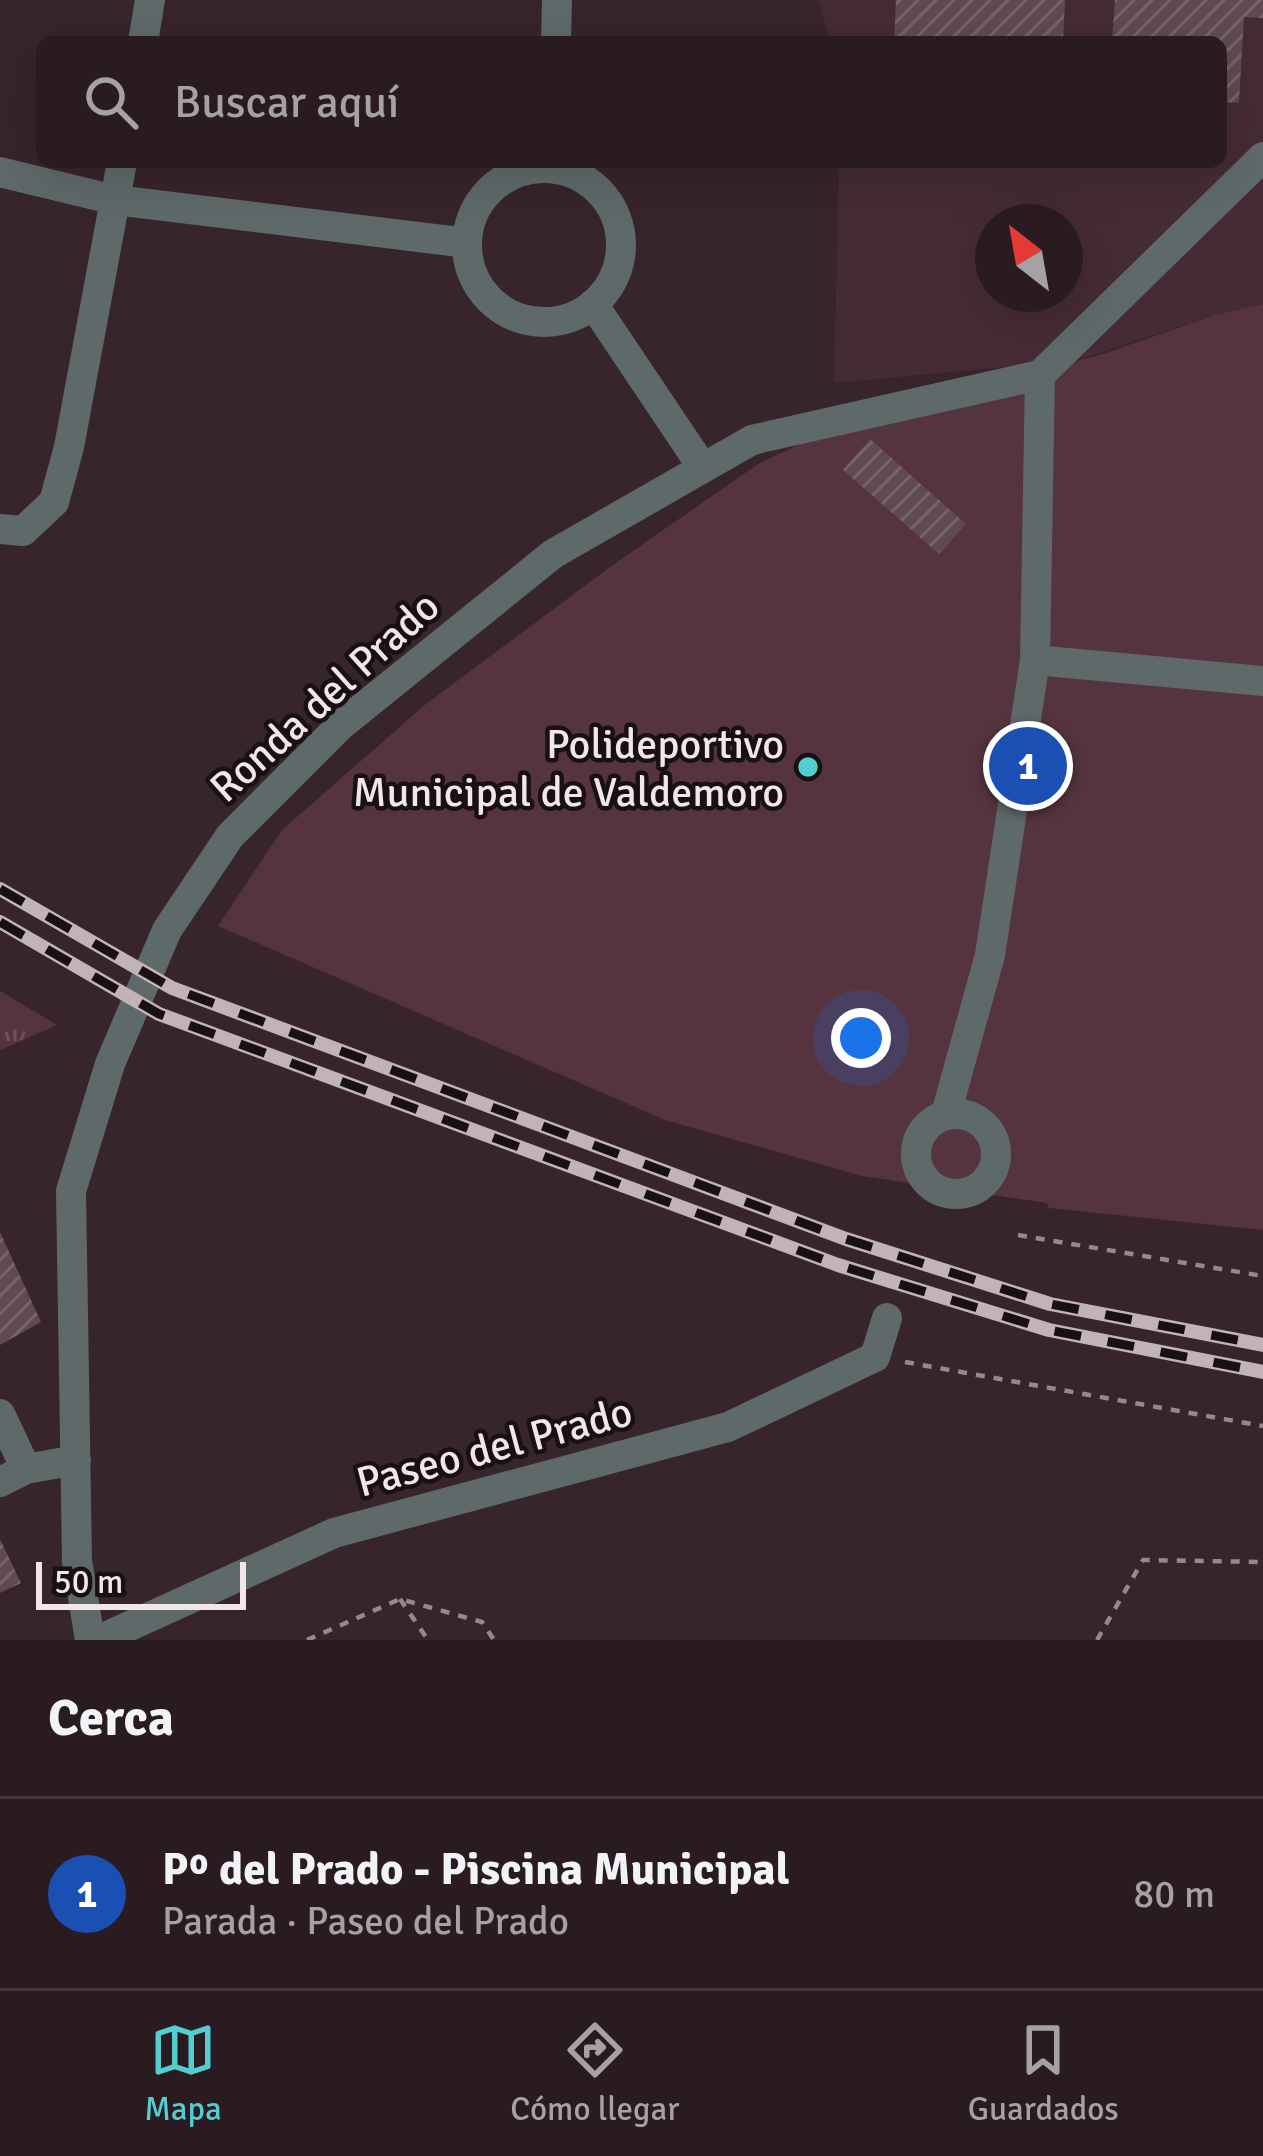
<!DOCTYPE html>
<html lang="es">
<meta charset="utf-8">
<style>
:root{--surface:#2a1b20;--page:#322429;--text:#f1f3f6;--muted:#a5a1a5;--line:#46393e;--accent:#52cdd0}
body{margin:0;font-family:Signika,sans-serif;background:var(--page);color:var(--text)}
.compass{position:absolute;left:975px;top:204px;width:108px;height:108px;border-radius:50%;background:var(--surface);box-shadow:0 12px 48px #0002;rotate:329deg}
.scale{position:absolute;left:36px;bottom:30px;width:210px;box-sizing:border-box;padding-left:12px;border:6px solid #f3e6ea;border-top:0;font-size:33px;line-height:42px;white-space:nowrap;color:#f3e6ea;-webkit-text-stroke:9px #191013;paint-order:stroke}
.you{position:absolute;left:861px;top:1038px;width:42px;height:42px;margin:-30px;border:9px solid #fff;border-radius:50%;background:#1a73e8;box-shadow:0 0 0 18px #1a73e833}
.badge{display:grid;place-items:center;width:78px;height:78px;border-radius:50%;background:var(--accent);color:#fff;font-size:39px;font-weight:700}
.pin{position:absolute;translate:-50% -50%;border:6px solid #fff;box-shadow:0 3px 12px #0006}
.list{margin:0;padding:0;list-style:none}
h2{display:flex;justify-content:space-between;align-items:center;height:156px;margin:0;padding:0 48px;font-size:51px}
h2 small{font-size:39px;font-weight:400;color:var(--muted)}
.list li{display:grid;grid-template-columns:78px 1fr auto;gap:36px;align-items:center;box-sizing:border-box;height:192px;padding:0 48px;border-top:3px solid var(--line)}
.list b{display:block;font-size:45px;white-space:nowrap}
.list p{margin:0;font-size:39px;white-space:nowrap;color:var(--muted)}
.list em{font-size:39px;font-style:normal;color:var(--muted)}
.icon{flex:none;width:66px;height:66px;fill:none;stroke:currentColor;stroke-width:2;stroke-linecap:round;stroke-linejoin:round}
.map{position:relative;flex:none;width:1263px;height:1640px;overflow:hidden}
.search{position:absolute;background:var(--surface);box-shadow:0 12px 48px #0002;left:36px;right:36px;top:36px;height:132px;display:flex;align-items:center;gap:30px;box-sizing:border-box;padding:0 42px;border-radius:18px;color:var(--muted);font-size:45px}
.sheet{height:348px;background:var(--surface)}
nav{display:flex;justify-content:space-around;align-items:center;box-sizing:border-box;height:168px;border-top:3px solid var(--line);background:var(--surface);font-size:33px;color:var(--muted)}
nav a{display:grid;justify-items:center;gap:6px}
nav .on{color:var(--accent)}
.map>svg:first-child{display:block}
</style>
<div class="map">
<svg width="1263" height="1640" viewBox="0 0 1263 1640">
<defs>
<pattern id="park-tufts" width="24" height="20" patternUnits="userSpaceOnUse" patternTransform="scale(3)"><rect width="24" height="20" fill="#553440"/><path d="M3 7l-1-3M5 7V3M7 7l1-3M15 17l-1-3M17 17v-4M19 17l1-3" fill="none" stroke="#6e515c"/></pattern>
<pattern id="building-hatch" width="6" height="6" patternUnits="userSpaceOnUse" patternTransform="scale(3)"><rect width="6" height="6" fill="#604a51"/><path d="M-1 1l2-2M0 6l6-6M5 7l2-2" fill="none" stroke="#77646a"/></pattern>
</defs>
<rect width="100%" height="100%" fill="#38242b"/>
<path fill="#452b35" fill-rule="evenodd" d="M819 0H1263V304L1215 315 1078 360 834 383 839 162H1221V42H830ZM993 222H1065V294H993Z"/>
<path fill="url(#park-tufts)" d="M0 991 57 1025 0 1050Z"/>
<path fill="#553440" d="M1263 304V1230L1049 1208 1047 1203 862 1176 665 1120 218 926 282 830 426 704 610 567 758 464 839 426 1106 353 1215 315Z"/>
<path fill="url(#building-hatch)" d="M896 0H1065L1063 42H894Z
M1115 0H1263V18L1244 17 1239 103 1221 102V42H1112Z
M870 439 966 524 939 554 843 470Z
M0 1232 41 1322 0 1345Z
M0 1539 21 1583 0 1593Z"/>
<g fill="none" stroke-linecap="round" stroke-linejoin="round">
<path stroke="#98888d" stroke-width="4.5" stroke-dasharray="9 9" stroke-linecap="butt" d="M1018 1235 1263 1276
M905 1362 1263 1426
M400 1599 428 1640
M307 1640 400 1599 482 1622 494 1640
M1097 1640 1143 1560 1263 1562"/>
<path stroke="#5e6969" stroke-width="30" d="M143 42 150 0
M556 42 557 0
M467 245a77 77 0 1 1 154 0a77 77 0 1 1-154 0Z
M0 172 115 200 467 243
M593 304 703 468
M1040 375 1263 157
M0 529 23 531 54 502 69 447 122 162
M1035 660 1263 681
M916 1154a40 40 0 1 1 80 0a40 40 0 1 1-80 0Z
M946 1114 990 955 1035 660 1040 375
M0 1414 26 1469
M0 1482 26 1469 76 1460
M90 1640 77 1561 71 1191 110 1064 167 930 230 836 341 725 553 554 752 440 1040 375
M99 1640 334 1533 728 1427 875 1357 887 1318"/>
<g stroke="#c2b3b7" stroke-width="14">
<path id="rail" d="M0 889 172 988 846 1239 1050 1304 1263 1345
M0 922 159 1014 838 1265 1049 1330 1263 1372"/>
</g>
<use href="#rail" stroke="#191013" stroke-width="9" stroke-dasharray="27" stroke-linecap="butt"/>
</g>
<circle fill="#52cdd0" stroke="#191013" stroke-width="4.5" cx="808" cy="767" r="12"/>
<g text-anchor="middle" stroke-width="9" stroke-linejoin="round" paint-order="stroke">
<g font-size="42" fill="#f3e6ea" stroke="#191013">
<text transform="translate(324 696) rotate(-42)" y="15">Ronda del Prado</text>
<text transform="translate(494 1446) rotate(-15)" y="15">Paseo del Prado</text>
</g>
<g font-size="42" fill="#f3e6ea" stroke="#191013" text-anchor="end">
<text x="784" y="758">Polideportivo<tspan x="784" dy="48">Municipal de Valdemoro</tspan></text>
</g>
</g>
</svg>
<svg class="compass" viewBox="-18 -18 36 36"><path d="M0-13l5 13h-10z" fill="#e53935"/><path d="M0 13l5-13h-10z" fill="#a5a1a5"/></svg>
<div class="scale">50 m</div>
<div class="you"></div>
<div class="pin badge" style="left:1028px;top:766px;background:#1a4fb4">1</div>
<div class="search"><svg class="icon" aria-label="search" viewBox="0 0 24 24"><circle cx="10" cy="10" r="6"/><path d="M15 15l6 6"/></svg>Buscar aquí</div>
</div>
<section class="sheet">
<h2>Cerca<small></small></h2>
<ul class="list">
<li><span class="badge" style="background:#1a4fb4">1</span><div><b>Pº del Prado - Piscina Municipal</b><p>Parada · Paseo del Prado</p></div><em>80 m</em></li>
</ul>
</section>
<nav>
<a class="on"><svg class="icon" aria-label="map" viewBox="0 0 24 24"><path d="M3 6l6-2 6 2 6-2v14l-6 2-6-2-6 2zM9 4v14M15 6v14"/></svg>Mapa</a>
<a><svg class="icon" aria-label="directions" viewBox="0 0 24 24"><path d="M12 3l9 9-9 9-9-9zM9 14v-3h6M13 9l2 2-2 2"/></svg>Cómo llegar</a>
<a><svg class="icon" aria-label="saved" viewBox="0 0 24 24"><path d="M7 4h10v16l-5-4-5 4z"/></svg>Guardados</a>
</nav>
